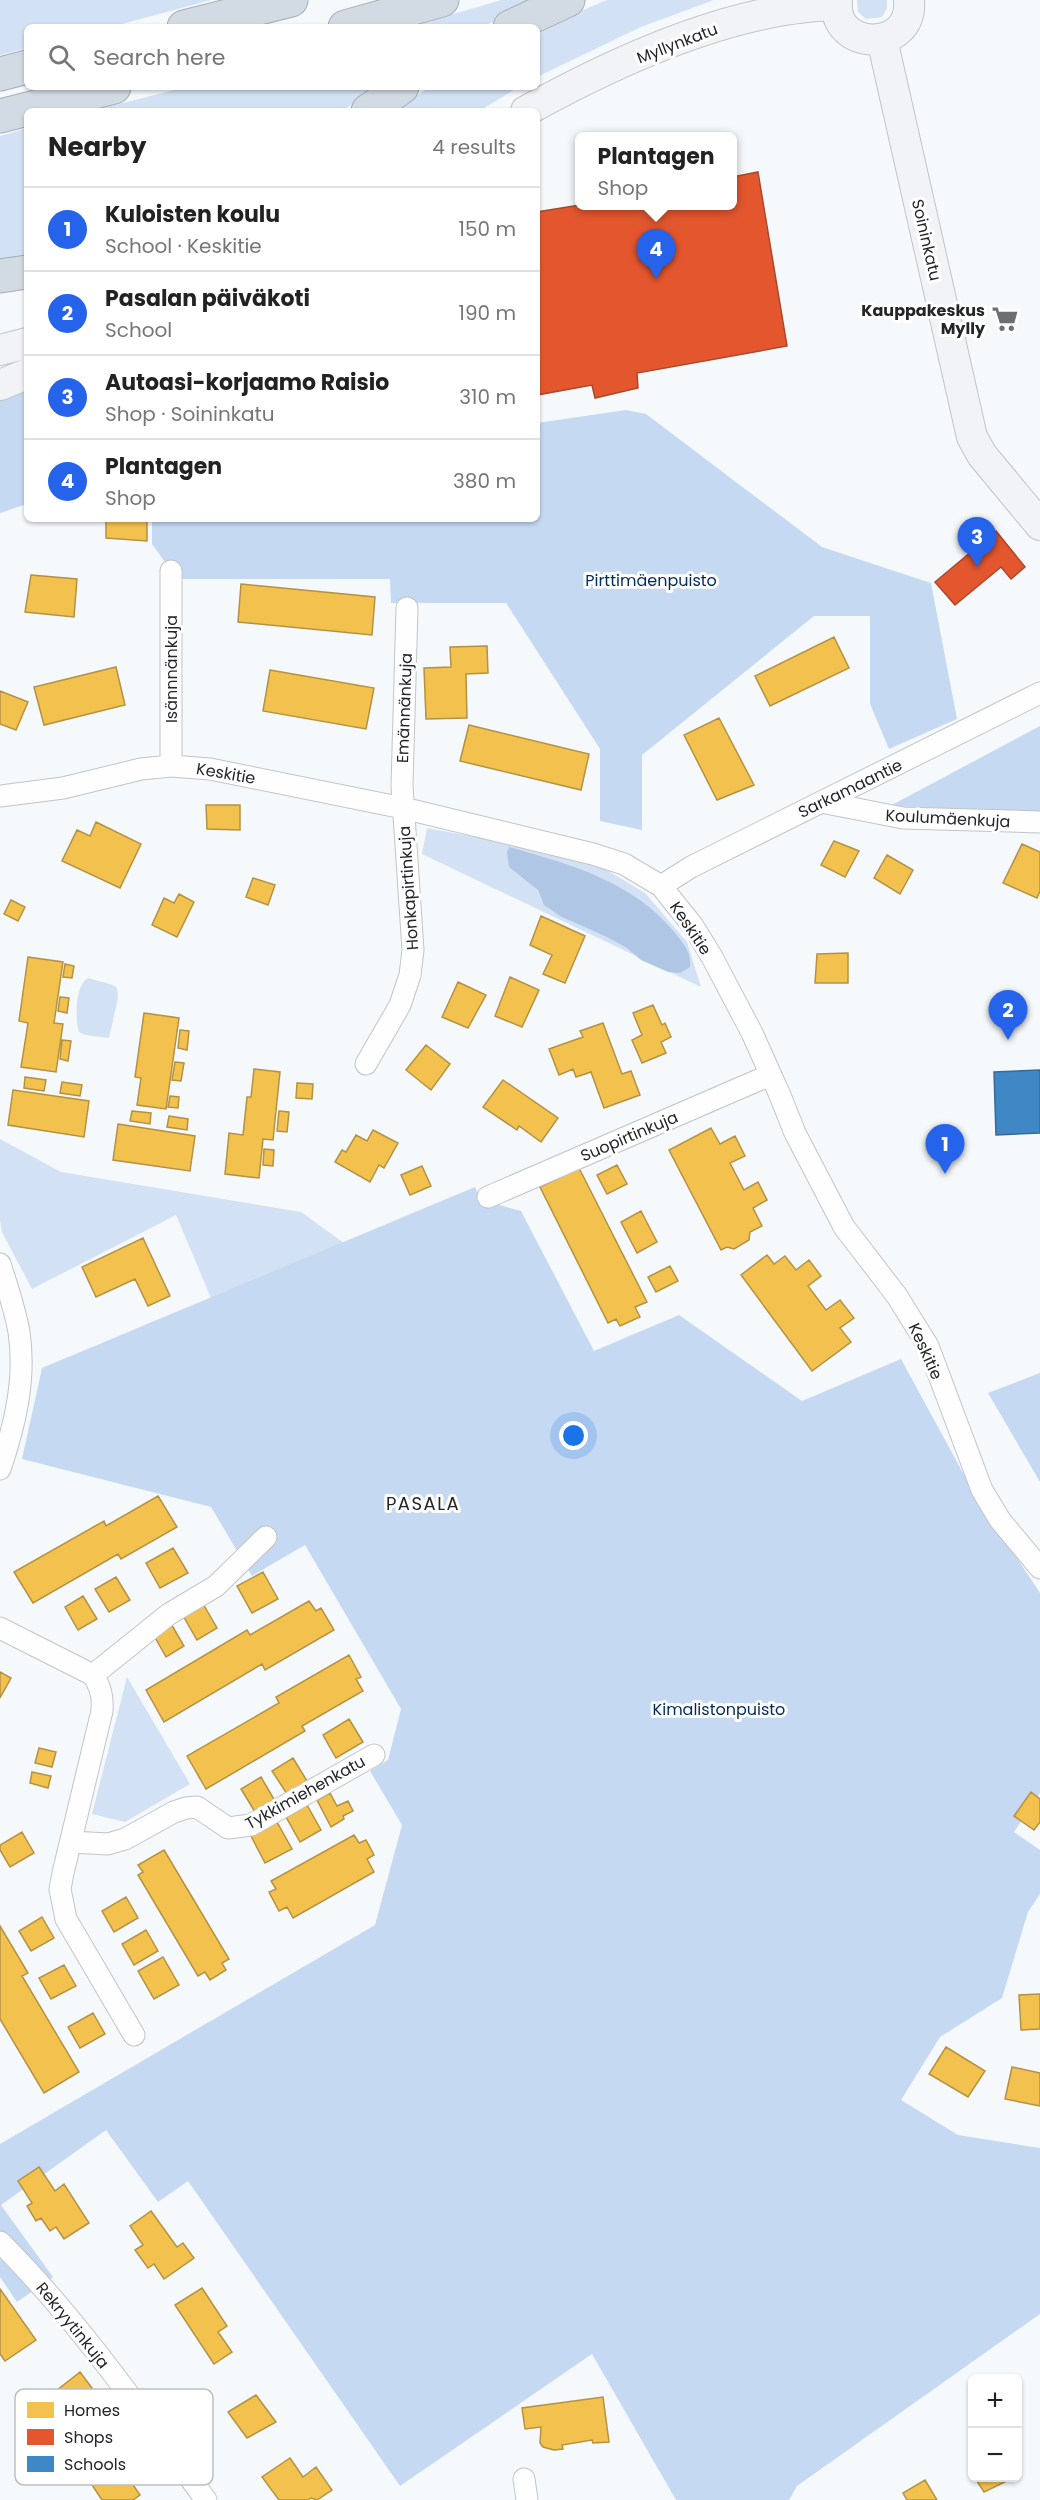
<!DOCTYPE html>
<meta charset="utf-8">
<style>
:root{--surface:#fff;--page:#f6f6f6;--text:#222;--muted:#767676;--line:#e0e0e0;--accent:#2563eb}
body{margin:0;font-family:Poppins,sans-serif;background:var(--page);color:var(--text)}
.controls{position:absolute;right:18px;bottom:18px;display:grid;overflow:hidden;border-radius:9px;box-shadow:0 2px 4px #0004}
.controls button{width:54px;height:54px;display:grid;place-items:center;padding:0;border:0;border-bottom:2px solid var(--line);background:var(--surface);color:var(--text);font:30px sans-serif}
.you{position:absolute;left:574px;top:1436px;width:21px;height:21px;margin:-15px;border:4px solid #fff;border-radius:50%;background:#1a73e8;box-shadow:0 0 0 9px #1a73e833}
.badge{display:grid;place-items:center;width:39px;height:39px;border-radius:50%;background:var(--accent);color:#fff;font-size:20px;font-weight:700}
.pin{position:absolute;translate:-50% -50px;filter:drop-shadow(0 2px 3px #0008)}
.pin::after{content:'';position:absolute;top:32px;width:21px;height:18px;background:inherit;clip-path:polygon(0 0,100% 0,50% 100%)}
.popup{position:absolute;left:575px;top:132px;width:162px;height:78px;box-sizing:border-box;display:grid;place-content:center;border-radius:9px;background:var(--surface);filter:drop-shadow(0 2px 4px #0005);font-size:20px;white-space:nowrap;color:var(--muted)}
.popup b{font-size:22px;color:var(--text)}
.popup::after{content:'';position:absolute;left:50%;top:100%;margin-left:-12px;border:12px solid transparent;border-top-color:var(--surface)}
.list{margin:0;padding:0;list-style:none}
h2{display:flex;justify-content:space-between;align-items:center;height:78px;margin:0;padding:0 24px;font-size:26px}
h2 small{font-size:20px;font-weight:400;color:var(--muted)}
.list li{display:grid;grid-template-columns:39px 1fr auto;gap:18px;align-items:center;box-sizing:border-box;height:84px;padding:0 24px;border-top:2px solid var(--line)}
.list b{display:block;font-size:22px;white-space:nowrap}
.list p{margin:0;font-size:20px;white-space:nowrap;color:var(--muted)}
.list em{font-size:20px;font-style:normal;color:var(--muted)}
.icon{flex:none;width:33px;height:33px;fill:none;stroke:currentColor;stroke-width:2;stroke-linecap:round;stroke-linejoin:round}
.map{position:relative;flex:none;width:1040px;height:2500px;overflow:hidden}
.search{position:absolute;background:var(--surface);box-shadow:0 2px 4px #0004;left:24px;top:24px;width:516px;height:66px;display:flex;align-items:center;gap:15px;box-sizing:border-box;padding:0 21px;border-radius:9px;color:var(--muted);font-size:22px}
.panel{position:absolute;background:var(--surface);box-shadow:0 2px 4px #0004;left:24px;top:108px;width:516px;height:414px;border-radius:9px}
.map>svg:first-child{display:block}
</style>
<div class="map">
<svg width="1040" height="2500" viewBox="0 0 1040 2500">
<rect width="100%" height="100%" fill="#f6f9fc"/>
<path fill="#d2e1f4" d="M0 0H211L111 27H27V48L0 55Z
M501 0H537L482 27H410Z
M607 0H714L641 27 537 77V29Z
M857 0H887V8L882 17 866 19 858 12Z
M186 87H377L342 111H91Z
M430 87H519L479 111H393Z
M27 128V256L0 259V136Z
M427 828 507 843 600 866 645 893 687 942 701 987 422 854Z
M88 978 113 985 117 988 118 998 109 1038 85 1035 79 1032C75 1019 75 985 88 978Z
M0 1139 61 1172 301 1212 344 1243 211 1298 176 1215 32 1289 2 1232 0 1221Z
M127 1677 190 1784 125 1822 92 1814Z"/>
<path fill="#c6d9f2" d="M27 383V504L0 513V394Z
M626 410 646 414 822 547 931 583 957 719 889 749 870 704V616H814L642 755V830L600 821V749L506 603H391L390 579H177L152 544V519H537V423Z
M1040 726V812L890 806Z
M475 1187 481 1200 521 1211 594 1351 679 1315 802 1401 901 1359 975 1495 1040 1593V1793L1014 1832 1040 1850V1894L1028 1912 1002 1998 940 2037 901 2100 958 2135 1040 2148V2314L797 2486 789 2500H676L592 2354 400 2486 188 2181 158 2202 106 2130 1 2205 53 2277 17 2302 0 2277V2144L375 1925 402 1825 370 1771 388 1760 401 1709 305 1545 252 1576 211 1507 22 1459 42 1368Z
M1040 1373V1482L988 1393Z"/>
<path fill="#afc6e4" d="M509 847C572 865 633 881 676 934 685 946 691 952 690 967L680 973 668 972 641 960 627 948 607 937 560 916 544 905 538 890 509 867 507 852Z"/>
<path fill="#f2c14e" stroke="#b49243" stroke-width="1.5" d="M106 519H147V541L106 538Z
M31 575 77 579 74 617 25 612Z
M241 584 375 597 372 635 238 622Z
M834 637 849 668 770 706 755 676Z
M487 646 488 673 466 674 467 718 426 719 424 668 451 667 450 647Z
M116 667 125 705 44 725 34 687Z
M270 670 374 688 366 729 263 711Z
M0 691 28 702 16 730 0 724Z
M719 718 754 785 717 800 684 735Z
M469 725 589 754 581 790 460 761Z
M206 805H240V830L207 829Z
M96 822 141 844 120 888 62 861 77 830 90 836Z
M834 841 859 851 845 877 821 865Z
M1022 844 1040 852V891L1037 898 1003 883Z
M887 855 913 870 900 894 874 878Z
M253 878 275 885 268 905 246 897Z
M179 894 194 902 177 937 152 925 164 898 174 903Z
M11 900 25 907 18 921 4 914Z
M541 916 585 936 565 983 543 974 552 955 530 945Z
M848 953V983H815L817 954Z
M28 957 63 962 54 1023 63 1024 56 1072 21 1067 28 1023 19 1021Z
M65 964 74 966 72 978 63 977Z
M510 977 539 990 522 1027 495 1016Z
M458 982 486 995 468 1028 442 1017Z
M60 997 69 998 67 1013 58 1011Z
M653 1005 662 1025 665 1023 671 1037 661 1042 666 1053 642 1063 632 1040 642 1035 633 1013Z
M144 1013 179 1018 166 1109 137 1105 141 1078 135 1077Z
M603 1023 622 1074 631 1071 640 1095 604 1108 591 1072 576 1077 573 1069 559 1075 549 1049 583 1037 580 1031Z
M180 1030 189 1031 187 1050 178 1048Z
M62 1040 71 1041 68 1061 60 1059Z
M426 1045 450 1064 431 1090 406 1070Z
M175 1062 184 1063 181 1081 172 1080Z
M254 1069 280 1072 273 1140 263 1139 259 1178 225 1174 229 1133 243 1135 247 1097H251Z
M25 1077 46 1080 44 1091 24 1088Z
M503 1080 558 1118 541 1142 519 1126 517 1130 483 1107Z
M62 1082 82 1085 80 1096 60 1093Z
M297 1083 313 1084 312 1099 296 1098Z
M13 1090 89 1101 84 1137 8 1125Z
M170 1096 179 1097 178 1108 168 1107Z
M132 1111 151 1113 150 1124 130 1121Z
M279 1111 289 1112 287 1132 277 1131Z
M169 1116 188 1119 187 1130 167 1127Z
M118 1124 195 1136 190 1171 113 1160Z
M711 1128 720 1144 735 1136 745 1156 730 1163 744 1190 758 1182 767 1200 753 1208 762 1226 750 1232 749 1240 734 1249 727 1247 721 1250 669 1150Z
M373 1130 398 1143 384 1168 379 1165 370 1182 335 1162 342 1150 346 1152 356 1135 367 1141Z
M264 1149 274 1150 273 1166 263 1165Z
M617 1165 627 1184 607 1194 597 1175Z
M422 1166 431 1186 410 1195 401 1175Z
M579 1168 647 1302 635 1307 640 1317 620 1326 616 1319 608 1323 540 1187Z
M641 1211 657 1242 637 1253 621 1222Z
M143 1238 170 1296 148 1306 135 1279 96 1297 82 1267Z
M767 1255 774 1264 785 1256 796 1270 809 1260 821 1276 808 1286 826 1310 840 1300 854 1318 840 1328 851 1342 812 1371 741 1275Z
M670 1266 678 1281 656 1292 648 1277Z
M158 1496 177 1527 121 1559 118 1554 33 1603 14 1572 104 1521 106 1526Z
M173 1548 188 1573 160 1588 146 1563Z
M263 1572 278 1599 252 1613 237 1586Z
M116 1577 130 1600 109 1612 95 1589Z
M83 1596 97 1619 78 1630 65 1607Z
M309 1601 316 1611 321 1608 334 1630 265 1670 262 1664 164 1722 146 1690 247 1630 250 1635Z
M202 1602 217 1628 197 1640 182 1614Z
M170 1622 184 1646 166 1657 152 1632Z
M349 1655 361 1677 356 1679 363 1691 302 1726 305 1731 206 1789 187 1756 279 1703 276 1697Z
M0 1672 11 1678 0 1698Z
M349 1719 363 1742 336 1758 323 1735Z
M39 1748 56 1752 52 1767 35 1763Z
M293 1758 307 1781 287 1794 272 1771Z
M32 1772 51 1776 48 1788 30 1783Z
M261 1777 275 1801 255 1812 241 1789Z
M1031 1792 1040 1799V1822L1034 1830 1014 1816Z
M330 1793 337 1806 348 1801 353 1811 343 1816 344 1819 331 1827 317 1800Z
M307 1805 321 1830 300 1842 286 1817Z
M277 1822 292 1849 265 1863 251 1836Z
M22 1832 34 1853 10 1867 0 1850V1845Z
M354 1835 359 1843 366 1840 374 1855 367 1859 374 1872 293 1918 287 1907 279 1911 269 1892 276 1889 271 1881Z
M164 1850 229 1959 222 1963 226 1970 210 1980 205 1972 198 1976 138 1875 143 1872 138 1865Z
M126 1897 138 1918 114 1932 102 1911Z
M42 1917 54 1938 31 1951 19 1931Z
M0 1926 28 1973 22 1976 79 2072 44 2093 0 2019Z
M146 1930 158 1951 134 1965 122 1944Z
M163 1957 179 1985 154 1999 138 1971Z
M64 1965 76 1986 51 1999 39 1978Z
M1040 1994V2029L1021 2030 1019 1995Z
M93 2013 105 2034 80 2048 68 2027Z
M946 2047 985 2071 968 2097 929 2074Z
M1012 2067 1040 2073V2106L1005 2099Z
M39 2167 55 2191 64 2184 89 2223 64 2239 56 2227 50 2231 41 2218 36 2221 27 2206 32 2203 18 2181Z
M151 2211 177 2247 183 2243 194 2258 164 2279 154 2264 148 2268 135 2250 143 2245 130 2226Z
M202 2288 227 2326 218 2332 232 2352 214 2364 175 2305Z
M0 2289 36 2340 5 2361 0 2354Z
M80 2372 122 2428 89 2453 47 2398Z
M256 2395 276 2422 247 2438 228 2412Z
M603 2397 609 2442 593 2443 592 2440 562 2445 563 2449 554 2450 543 2447 540 2443 541 2427 525 2429 522 2408Z
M290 2458 303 2477 316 2467 332 2490 317 2500 311 2498 308 2500H279L262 2477Z
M116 2460 140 2495 133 2500H102L88 2479Z
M975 2478H1013L984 2492Z
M925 2480 937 2500H907L903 2493Z"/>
<path fill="#e4572e" stroke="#aa482c" stroke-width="1.5" d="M758 172 787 346 637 373 638 388 595 398 592 385 537 395V212L580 205 732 206V177Z
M996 531 1025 567 1011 579 1001 567 955 605 935 582Z"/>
<path fill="#3f88c5" stroke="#376a96" stroke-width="1.5" d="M1040 1070V1133L996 1135 994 1072Z"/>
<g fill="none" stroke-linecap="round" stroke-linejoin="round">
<g stroke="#c2c4c6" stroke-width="23">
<path id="street" d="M171 571V766
M0 796 63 788 141 769 171 766 210 769 403 808 593 854 624 864 661 886 693 926 712 957 752 1033 779 1093 795 1133 844 1227 897 1296 928 1346 982 1490 1000 1520 1040 1568
M821 802 903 818 1040 822
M661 886 691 867 1040 693
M366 1064 400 1005 410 975 413 950 402 786 407 608
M488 1197 770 1075
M0 1264C7 1286 15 1309 19 1332 26 1379 15 1425 0 1469
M0 1628 93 1675C101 1688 103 1697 102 1711L63 1873 60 1889 66 1919 134 2035
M93 1675 169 1614 216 1586 266 1537
M71 1842 108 1844 125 1839 174 1812 186 1808 197 1807 228 1828 251 1825 374 1755
M0 2242C78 2320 141 2411 206 2500
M524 2479 527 2500"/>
</g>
<g stroke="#c2c4c6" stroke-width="32">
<path id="secondary" d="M837 0C831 52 914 53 909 0
M882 39 972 437 982 455 1040 525
M526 111C598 71 684 31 764 14 788 8 812 7 837 4
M0 350 27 343
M0 385 27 374"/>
</g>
<g stroke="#a4adb7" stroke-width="35">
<path id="highway" d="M184 27 291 0
M345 27 442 0
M510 27 568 0
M0 74 27 67
M368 111 402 87
M0 116 114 87
M0 276 27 272"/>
</g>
<use href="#street" stroke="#fefeff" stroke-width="21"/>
<use href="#secondary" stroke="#f1f3f6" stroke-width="30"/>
<use href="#highway" stroke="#d2dae3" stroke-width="33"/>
</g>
<defs>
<g id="supermarket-bare" transform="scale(2.07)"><path d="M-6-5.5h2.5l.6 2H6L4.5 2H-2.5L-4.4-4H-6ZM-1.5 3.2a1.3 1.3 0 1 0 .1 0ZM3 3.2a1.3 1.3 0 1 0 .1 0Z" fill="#6d6f72" stroke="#fff" stroke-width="2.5" paint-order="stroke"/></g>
</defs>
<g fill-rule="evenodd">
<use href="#supermarket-bare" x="1005" y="319"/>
</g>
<g text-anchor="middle" stroke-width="6" stroke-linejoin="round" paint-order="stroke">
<g font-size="16" fill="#232528" stroke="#fff">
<text transform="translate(677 43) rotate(-21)" y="6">Myllynkatu</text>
<text transform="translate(927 240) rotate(77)" y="6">Soininkatu</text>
<text transform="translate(171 669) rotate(-90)" y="6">Isännnänkuja</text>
<text transform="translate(404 708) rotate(-88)" y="6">Emännänkuja</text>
<text transform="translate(226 773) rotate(10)" y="6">Keskitie</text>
<text transform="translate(850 788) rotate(-26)" y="6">Sarkamaantie</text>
<text transform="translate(948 818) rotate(3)" y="6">Koulumäenkuja</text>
<text transform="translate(408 888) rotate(-94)" y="6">Honkapirtinkuja</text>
<text transform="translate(691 928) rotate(56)" y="6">Keskitie</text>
<text transform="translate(629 1136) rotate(-23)" y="6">Suopirtinkuja</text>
<text transform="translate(926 1351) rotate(66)" y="6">Keskitie</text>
<text transform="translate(305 1792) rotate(-29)" y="6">Tykkimiehenkatu</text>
<text transform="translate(73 2325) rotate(51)" y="6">Rekryytinkuja</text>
</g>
<g font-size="16" font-weight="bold" fill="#232528" stroke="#fff" text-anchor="end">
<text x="985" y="316">Kauppakeskus<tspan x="985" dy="18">Mylly</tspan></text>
</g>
<g font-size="16" fill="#002b5d" stroke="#fff">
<text x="651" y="586">Pirttimäenpuisto</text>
<text x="719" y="1715">Kimalistonpuisto</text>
</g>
<g font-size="18" letter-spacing="1.5" fill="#232528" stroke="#fff">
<text x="423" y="1510">PASALA</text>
</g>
</g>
<rect x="15" y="2389" width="198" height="96" rx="9" fill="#fff" stroke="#bdbebe" stroke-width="1.5"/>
<rect x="27" y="2402" width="27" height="16" fill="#f2c14e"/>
<rect x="27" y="2429" width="27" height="16" fill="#e4572e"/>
<rect x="27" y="2456" width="27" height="16" fill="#3f88c5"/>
<g font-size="16" fill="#232528">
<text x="64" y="2416">Homes</text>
<text x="64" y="2443">Shops</text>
<text x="64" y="2470">Schools</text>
</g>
</svg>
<div class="controls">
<button>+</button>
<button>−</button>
</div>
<div class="you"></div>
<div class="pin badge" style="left:945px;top:1174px">1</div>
<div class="pin badge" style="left:1008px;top:1040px">2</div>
<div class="pin badge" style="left:977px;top:567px">3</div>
<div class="pin badge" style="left:656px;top:279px">4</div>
<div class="popup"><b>Plantagen</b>Shop</div>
<div class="search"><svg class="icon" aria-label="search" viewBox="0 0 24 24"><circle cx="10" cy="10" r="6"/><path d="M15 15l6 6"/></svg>Search here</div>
<section class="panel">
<h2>Nearby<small>4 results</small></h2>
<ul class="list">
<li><span class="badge">1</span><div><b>Kuloisten koulu</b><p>School · Keskitie</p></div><em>150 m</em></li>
<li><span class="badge">2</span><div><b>Pasalan päiväkoti</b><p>School</p></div><em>190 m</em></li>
<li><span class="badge">3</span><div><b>Autoasi-korjaamo Raisio</b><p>Shop · Soininkatu</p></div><em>310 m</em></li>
<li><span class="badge">4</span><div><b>Plantagen</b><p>Shop</p></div><em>380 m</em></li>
</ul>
</section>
</div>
